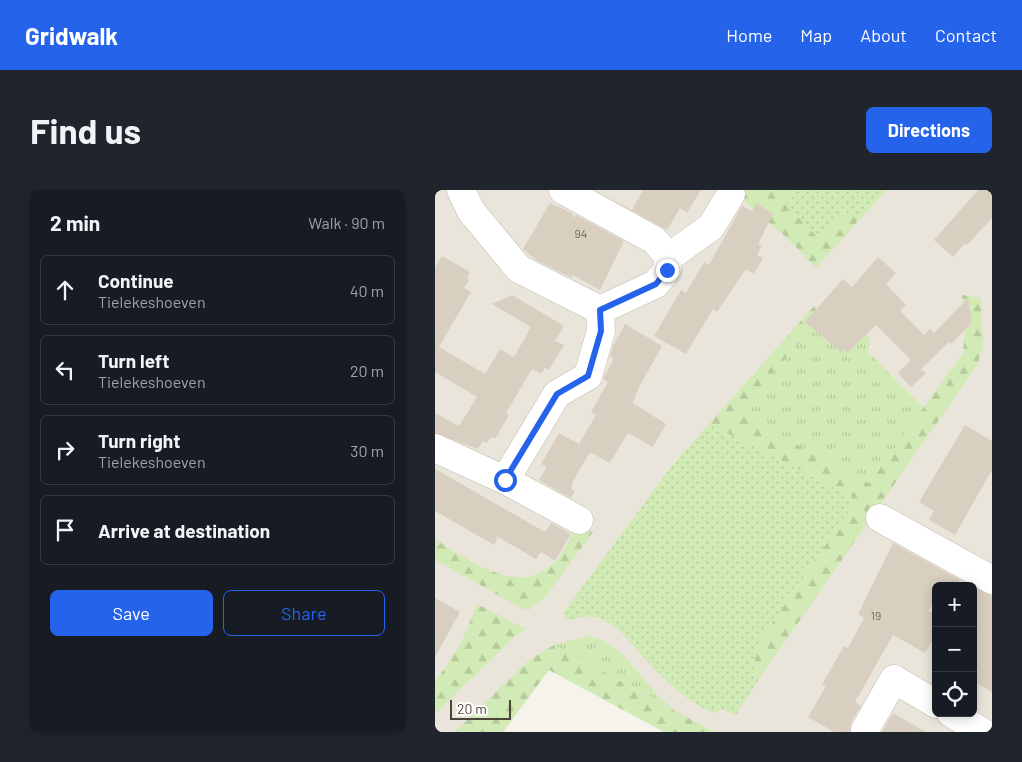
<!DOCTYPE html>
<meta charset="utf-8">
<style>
:root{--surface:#171b24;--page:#20242c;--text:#f1f3f6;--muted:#9ea1a6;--line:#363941;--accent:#2563eb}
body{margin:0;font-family:Barlow,sans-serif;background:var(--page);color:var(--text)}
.controls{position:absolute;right:15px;bottom:15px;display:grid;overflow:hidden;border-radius:8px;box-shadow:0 2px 12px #0003}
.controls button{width:45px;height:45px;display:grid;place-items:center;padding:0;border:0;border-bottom:1px solid var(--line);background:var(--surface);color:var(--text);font:25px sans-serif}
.scale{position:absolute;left:15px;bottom:12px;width:61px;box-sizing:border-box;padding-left:5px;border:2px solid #4b4439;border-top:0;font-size:14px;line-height:18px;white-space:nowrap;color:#4b4439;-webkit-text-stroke:4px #fff;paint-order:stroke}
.stop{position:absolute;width:15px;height:15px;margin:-11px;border:4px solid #2563eb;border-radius:50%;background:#fff}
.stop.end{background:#2563eb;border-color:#fff;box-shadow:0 1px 5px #0008}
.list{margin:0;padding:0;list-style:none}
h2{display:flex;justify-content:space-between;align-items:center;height:65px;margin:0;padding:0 20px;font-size:21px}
h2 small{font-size:16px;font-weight:400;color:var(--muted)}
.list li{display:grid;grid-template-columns:32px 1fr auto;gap:15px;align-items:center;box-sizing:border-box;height:70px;margin:0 10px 10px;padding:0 10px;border:1px solid var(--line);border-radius:8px}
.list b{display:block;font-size:19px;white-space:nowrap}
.list p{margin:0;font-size:16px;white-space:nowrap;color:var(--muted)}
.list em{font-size:16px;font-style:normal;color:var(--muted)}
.actions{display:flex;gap:10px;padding:15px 20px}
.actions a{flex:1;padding:11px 0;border:1px solid var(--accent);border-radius:8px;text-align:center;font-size:18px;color:var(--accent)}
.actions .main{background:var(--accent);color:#fff}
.icon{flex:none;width:28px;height:28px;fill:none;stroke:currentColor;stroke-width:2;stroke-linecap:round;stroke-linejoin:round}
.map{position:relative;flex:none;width:557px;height:542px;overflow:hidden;border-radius:8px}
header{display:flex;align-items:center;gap:30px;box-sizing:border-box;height:70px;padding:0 25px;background:var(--accent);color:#fff}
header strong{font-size:24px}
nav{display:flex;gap:28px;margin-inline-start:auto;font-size:18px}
.intro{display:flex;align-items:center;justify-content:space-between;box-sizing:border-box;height:120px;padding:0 30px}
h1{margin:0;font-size:35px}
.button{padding:12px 22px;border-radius:8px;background:var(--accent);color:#fff;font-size:18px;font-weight:700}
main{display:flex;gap:30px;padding:0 30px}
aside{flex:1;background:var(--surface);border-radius:8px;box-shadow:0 2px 12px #0003}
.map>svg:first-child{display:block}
</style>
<header>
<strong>Gridwalk</strong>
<nav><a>Home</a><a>Map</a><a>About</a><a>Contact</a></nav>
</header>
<div class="intro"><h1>Find us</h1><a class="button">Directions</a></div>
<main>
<aside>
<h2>2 min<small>Walk · 90 m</small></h2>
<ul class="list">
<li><svg class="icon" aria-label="ahead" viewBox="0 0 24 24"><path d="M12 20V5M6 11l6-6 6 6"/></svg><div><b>Continue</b><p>Tielekeshoeven</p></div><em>40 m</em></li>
<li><svg class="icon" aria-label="left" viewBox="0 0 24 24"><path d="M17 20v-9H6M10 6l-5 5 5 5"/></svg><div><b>Turn left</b><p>Tielekeshoeven</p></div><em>20 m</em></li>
<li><svg class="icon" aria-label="right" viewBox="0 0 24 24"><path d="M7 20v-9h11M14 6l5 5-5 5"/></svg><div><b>Turn right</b><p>Tielekeshoeven</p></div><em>30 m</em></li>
<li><svg class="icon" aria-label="arrive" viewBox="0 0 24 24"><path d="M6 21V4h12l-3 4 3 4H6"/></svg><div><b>Arrive at destination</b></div></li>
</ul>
<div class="actions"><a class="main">Save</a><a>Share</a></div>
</aside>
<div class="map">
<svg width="557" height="542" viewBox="0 0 557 542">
<defs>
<pattern id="grass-tufts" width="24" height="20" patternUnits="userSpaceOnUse" patternTransform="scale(1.25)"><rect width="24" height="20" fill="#d2eab5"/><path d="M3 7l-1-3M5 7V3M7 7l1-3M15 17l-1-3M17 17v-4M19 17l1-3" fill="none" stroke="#b6ca9c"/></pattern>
<pattern id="forest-firs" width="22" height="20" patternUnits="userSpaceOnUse" patternTransform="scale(1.25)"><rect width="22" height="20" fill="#d2eab5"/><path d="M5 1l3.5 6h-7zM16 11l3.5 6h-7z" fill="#b6ca9c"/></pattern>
<pattern id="park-dots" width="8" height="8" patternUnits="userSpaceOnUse" patternTransform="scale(1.25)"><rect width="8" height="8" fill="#d2eab5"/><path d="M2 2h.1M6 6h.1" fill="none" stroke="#b6ca9c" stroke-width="1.8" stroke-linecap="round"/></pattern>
</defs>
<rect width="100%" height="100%" fill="#f6f3ec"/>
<path fill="#eae5da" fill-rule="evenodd" d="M0 0H557V542H272L113 465 35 542H0ZM501 396H538V523H501Z"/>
<path fill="url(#grass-tufts)" d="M418 132 436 150 433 162 489 218 434 293 302 223 378 137 395 154Z
M153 446C186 450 206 491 230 512 235 517 243 521 249 525L119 455Z"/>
<path fill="url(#forest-firs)" d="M296 0H363L351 15 405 27 412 23 426 28 381 78 351 47Z
M527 105 546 108 548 158 542 175 322 492C314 478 322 463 327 448L419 313 417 307 402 299 274 234 379 116 390 124 302 223 434 293 528 163 530 137Z
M143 334 158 342 109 409 94 420 88 419 0 370V350C32 367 78 405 113 378 127 368 135 348 143 334Z
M42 414 91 439 79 447 0 524V492L26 454Z
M119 455 279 542H229L114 480 68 542H20L95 469Z"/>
<path fill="url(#park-dots)" d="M363 0H450L451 1 426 28 412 23 382 47 351 15Z
M274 234 402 299 417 307 419 313 327 448C322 462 314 478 322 492L301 525 287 519 279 523C251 512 229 489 209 468 195 452 181 431 159 427 150 425 140 429 132 430L128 423 236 277Z"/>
<path fill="#d8cfc1" d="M160 0 197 20 208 0H266L252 23 245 18 232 40Z
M543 0H557V28L532 55 530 53 518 67 499 50Z
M115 13 137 23 139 28 141 25 189 51 165 100 138 85 137 88 101 70 88 59Z
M321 13 338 24 323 54 327 56 322 65 328 68 319 84 311 79 282 122 278 119 251 164 219 146 246 100 251 103 269 72 274 75 307 16 317 21Z
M7 66 35 82 32 88 34 90 29 98 36 102 4 157 50 184 65 159 79 167 96 137 57 114 77 105 129 136 120 151 129 155 114 180 110 178 106 184 97 179 71 223 74 225 60 249 56 247 52 253 48 251 43 259 0 243V223L24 236 42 207 0 182V78Z
M443 67 461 83 451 94 471 115 465 121 489 145 495 139 499 143 533 108 537 133 516 154 514 152 486 179 491 183 476 197 463 183 476 170 441 135 412 163 409 159 406 162 370 132 408 89 417 97Z
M190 134 227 156 204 197 198 213 231 234 218 257 193 243 175 273 155 262 138 291 136 299 140 301 136 308 104 290 112 277 106 274 124 243 144 254 161 225 156 222 173 192 168 189 179 169 175 166 178 156Z
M530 235 557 251V280L520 345 494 330 499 321 484 312Z
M0 279 110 342 116 333 136 344 120 371 106 362 101 369 63 347 59 355 0 321Z
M458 353 525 390 521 396H501V409L493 421 501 425V445L490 463 458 445 420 512 426 516 416 532 415 542H399L373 527 391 496 387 494 409 456 413 458 429 428 423 424Z
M538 397 557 406V502L538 491Z
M0 408 25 422 0 467Z
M458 523 491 542H447Z"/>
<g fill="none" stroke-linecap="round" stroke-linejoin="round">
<g stroke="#c2bbae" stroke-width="29">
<path id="minor" d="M26 0 36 21 84 79 165 120 221 94 232 80 234 67 219 50 128 0
M234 67 276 37 296 4
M0 258 70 290 144 330
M70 290 122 204 153 186 166 141 165 120
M445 328 557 390
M516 523 547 542
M430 540 459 489 501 514"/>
</g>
<use href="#minor" stroke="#fff" stroke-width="28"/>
</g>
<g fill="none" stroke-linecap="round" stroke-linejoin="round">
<path stroke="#2563eb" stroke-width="6" d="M70 290 122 204 153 186 166 141 165 120 221 94 232 80"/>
</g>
<g text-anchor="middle" stroke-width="4" stroke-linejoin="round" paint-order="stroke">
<g font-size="12" fill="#6e675b">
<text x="146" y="48">94</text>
<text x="441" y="430">19</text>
</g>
</g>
</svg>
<div class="controls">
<button>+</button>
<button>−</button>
<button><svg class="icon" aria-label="locate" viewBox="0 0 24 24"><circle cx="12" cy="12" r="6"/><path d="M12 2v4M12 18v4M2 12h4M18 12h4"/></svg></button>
</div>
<div class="scale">20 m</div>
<div class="stop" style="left:70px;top:290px"></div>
<div class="stop end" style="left:232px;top:80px"></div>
</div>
</main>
